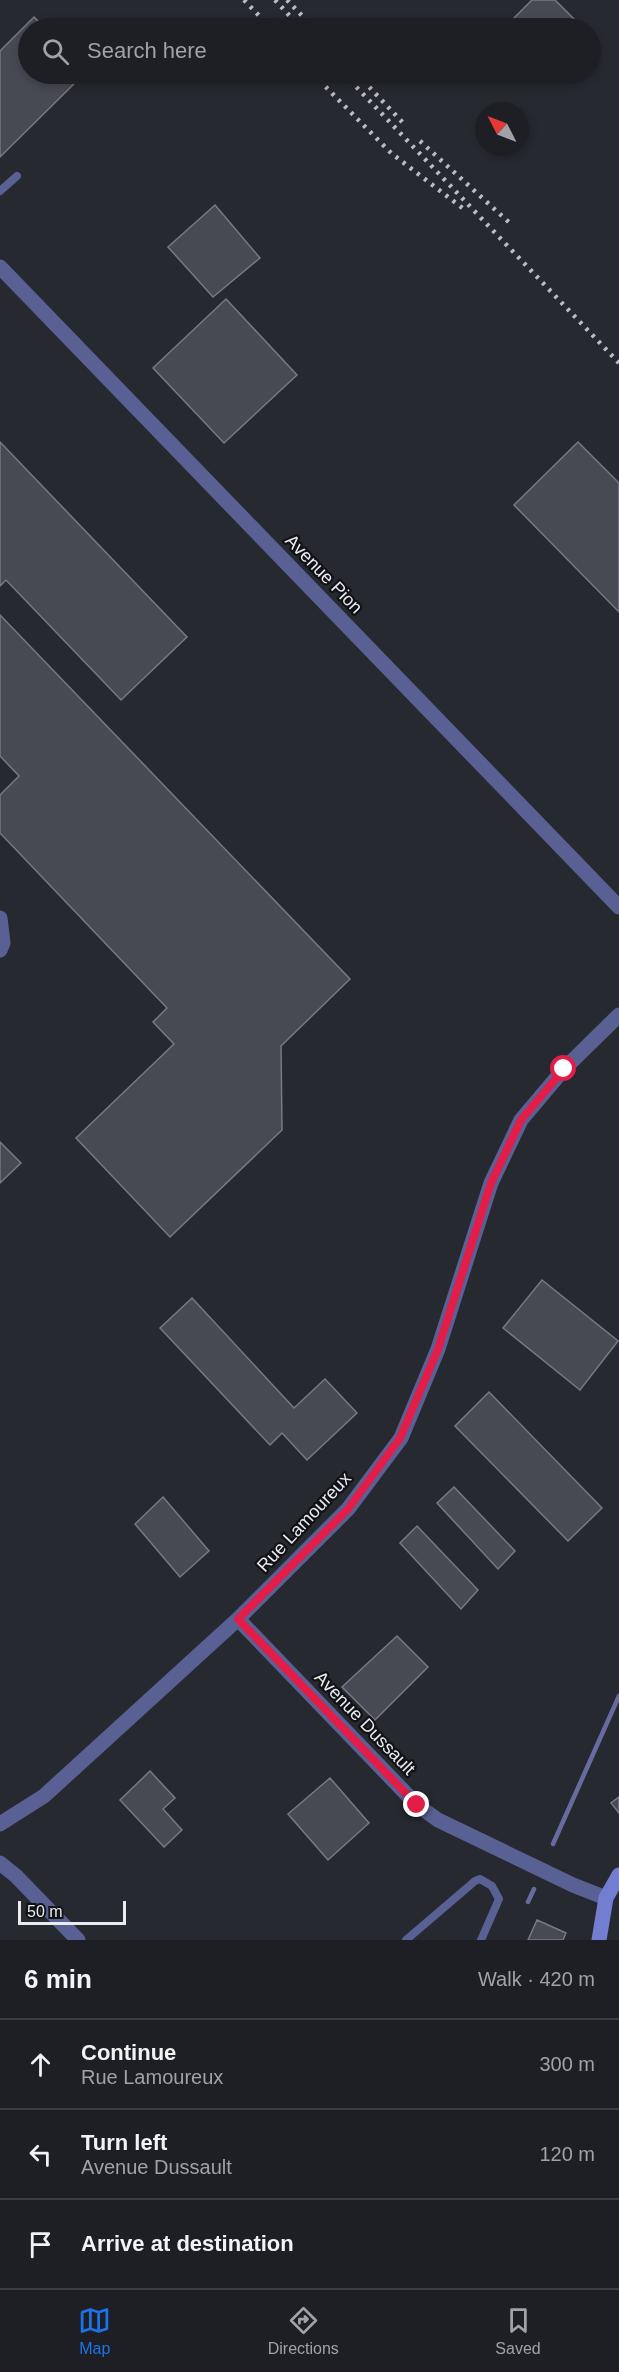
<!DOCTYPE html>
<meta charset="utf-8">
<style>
:root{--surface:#1d1f25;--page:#2a2c32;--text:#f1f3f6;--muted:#a0a2a7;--line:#3b3d42;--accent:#1a73e8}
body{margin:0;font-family:Arial,sans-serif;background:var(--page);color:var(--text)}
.compass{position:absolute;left:475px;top:102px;width:54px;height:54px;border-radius:50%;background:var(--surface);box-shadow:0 3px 9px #0003;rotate:312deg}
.scale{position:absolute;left:18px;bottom:15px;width:108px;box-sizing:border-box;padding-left:6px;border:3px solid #eaebf1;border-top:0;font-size:16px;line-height:21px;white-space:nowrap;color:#eaebf1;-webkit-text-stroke:4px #111216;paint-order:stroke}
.stop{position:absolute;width:18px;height:18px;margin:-14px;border:4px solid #e11d48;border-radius:50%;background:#fff}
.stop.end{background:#e11d48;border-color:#fff;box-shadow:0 2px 6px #0008}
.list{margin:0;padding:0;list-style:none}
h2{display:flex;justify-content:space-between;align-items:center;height:78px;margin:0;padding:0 24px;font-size:26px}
h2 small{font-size:20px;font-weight:400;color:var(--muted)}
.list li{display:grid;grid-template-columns:39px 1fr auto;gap:18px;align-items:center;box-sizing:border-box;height:90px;padding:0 24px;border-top:2px solid var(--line)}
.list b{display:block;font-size:22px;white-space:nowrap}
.list p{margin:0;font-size:20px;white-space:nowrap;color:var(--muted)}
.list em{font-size:20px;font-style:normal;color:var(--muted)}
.icon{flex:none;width:33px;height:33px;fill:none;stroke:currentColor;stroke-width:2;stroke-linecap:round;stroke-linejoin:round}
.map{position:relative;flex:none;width:619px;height:1940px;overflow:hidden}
.search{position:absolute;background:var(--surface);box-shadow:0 3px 9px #0003;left:18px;right:18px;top:18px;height:66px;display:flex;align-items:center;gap:15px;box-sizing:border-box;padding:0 21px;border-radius:33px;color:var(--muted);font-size:22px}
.sheet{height:348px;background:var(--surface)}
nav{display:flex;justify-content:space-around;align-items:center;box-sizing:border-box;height:84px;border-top:2px solid var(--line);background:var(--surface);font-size:16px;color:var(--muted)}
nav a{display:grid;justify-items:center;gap:3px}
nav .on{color:var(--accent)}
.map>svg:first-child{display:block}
</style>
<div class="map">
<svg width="619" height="1940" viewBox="0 0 619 1940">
<rect width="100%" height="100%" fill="#272931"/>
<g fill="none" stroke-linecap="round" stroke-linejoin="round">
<path stroke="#686ba0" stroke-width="4.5" d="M553 1844 619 1696
M528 1902 534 1889"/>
</g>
<path fill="#484a53" stroke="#777983" stroke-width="1.5" d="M532 0H555L583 28H504Z
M34 17 45 28H28V74H84L0 157V51Z
M215 205 260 258 213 297 168 247Z
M226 299 297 375 224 443 153 368Z
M0 442 187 637 121 700 6 580 0 586Z
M578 442 619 483V612L514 505Z
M0 615 350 979 281 1046 282 1130 170 1237 76 1138 174 1044 153 1022 167 1008 0 833V795L19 776 0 756Z
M0 1142 21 1163 0 1183Z
M542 1280 618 1341 580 1390 503 1328Z
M192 1298 294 1408 325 1379 357 1413 307 1460 282 1433 270 1445 160 1328Z
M489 1392 602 1508 568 1541 455 1426Z
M454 1487 515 1551 498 1569 437 1503Z
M163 1497 209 1551 180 1577 135 1524Z
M417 1526 478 1590 461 1609 400 1543Z
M397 1636 428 1667 375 1720 342 1687Z
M150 1771 175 1798 163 1809 182 1830 164 1847 120 1800Z
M330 1778 369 1823 328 1860 288 1814Z
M619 1797V1813L611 1803Z
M537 1920 566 1933 563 1940H528Z"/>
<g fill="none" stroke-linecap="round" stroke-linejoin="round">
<path stroke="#596194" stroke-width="8" d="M0 191 17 176
M406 1940 475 1881 480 1879 492 1886 499 1899 481 1940"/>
<path stroke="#596194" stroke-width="15" d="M0 267 619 907
M0 918 3 943 0 950
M238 1619 417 1805 438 1820 573 1885 606 1898
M0 1824 44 1796 238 1619 348 1509 401 1438 438 1349 491 1183 521 1120 564 1069 619 1015
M0 1863 16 1876 78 1940"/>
<path stroke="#747ed0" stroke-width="15" d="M599 1940 606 1898 619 1875"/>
<path stroke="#bcbdc4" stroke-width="4.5" stroke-dasharray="3 6" stroke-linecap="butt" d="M244 0 271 28
M275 0 301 28
M287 0 314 28
M313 74 391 153 465 210
M344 74 619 363
M357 74 406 126
M420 141 513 226"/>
</g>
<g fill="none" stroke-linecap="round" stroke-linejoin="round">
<path stroke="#e11d48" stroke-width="8" d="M417 1805 238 1619 348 1509 400 1438 438 1349 491 1183 521 1120 564 1069"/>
</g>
<g text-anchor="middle" stroke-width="4.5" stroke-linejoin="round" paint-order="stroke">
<g font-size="18" fill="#eaebf1" stroke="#111216">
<text transform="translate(324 574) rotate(46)" y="6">Avenue Pion</text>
<text transform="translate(304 1522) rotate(-47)" y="6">Rue Lamoureux</text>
<text transform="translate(365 1723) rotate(46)" y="6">Avenue Dussault</text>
</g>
</g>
</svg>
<svg class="compass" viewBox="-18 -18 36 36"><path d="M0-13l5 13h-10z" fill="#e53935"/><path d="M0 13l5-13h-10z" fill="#a0a2a7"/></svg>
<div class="scale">50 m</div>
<div class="stop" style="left:564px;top:1069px"></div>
<div class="stop end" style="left:417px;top:1805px"></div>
<div class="search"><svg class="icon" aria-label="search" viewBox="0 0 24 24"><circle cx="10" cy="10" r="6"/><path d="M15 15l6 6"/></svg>Search here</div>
</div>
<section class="sheet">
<h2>6 min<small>Walk · 420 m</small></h2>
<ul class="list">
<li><svg class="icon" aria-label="ahead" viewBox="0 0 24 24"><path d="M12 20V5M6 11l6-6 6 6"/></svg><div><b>Continue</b><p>Rue Lamoureux</p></div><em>300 m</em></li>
<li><svg class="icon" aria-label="left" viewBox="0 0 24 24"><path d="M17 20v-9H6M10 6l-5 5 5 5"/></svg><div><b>Turn left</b><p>Avenue Dussault</p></div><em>120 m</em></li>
<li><svg class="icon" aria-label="arrive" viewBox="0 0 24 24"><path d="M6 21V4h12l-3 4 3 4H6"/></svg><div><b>Arrive at destination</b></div></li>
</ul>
</section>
<nav>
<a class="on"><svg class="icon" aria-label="map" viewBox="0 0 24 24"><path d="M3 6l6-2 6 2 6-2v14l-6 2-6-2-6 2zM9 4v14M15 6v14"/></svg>Map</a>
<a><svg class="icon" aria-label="directions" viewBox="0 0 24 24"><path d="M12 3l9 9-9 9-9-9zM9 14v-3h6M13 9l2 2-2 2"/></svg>Directions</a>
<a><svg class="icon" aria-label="saved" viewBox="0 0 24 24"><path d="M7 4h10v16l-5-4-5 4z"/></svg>Saved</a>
</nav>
